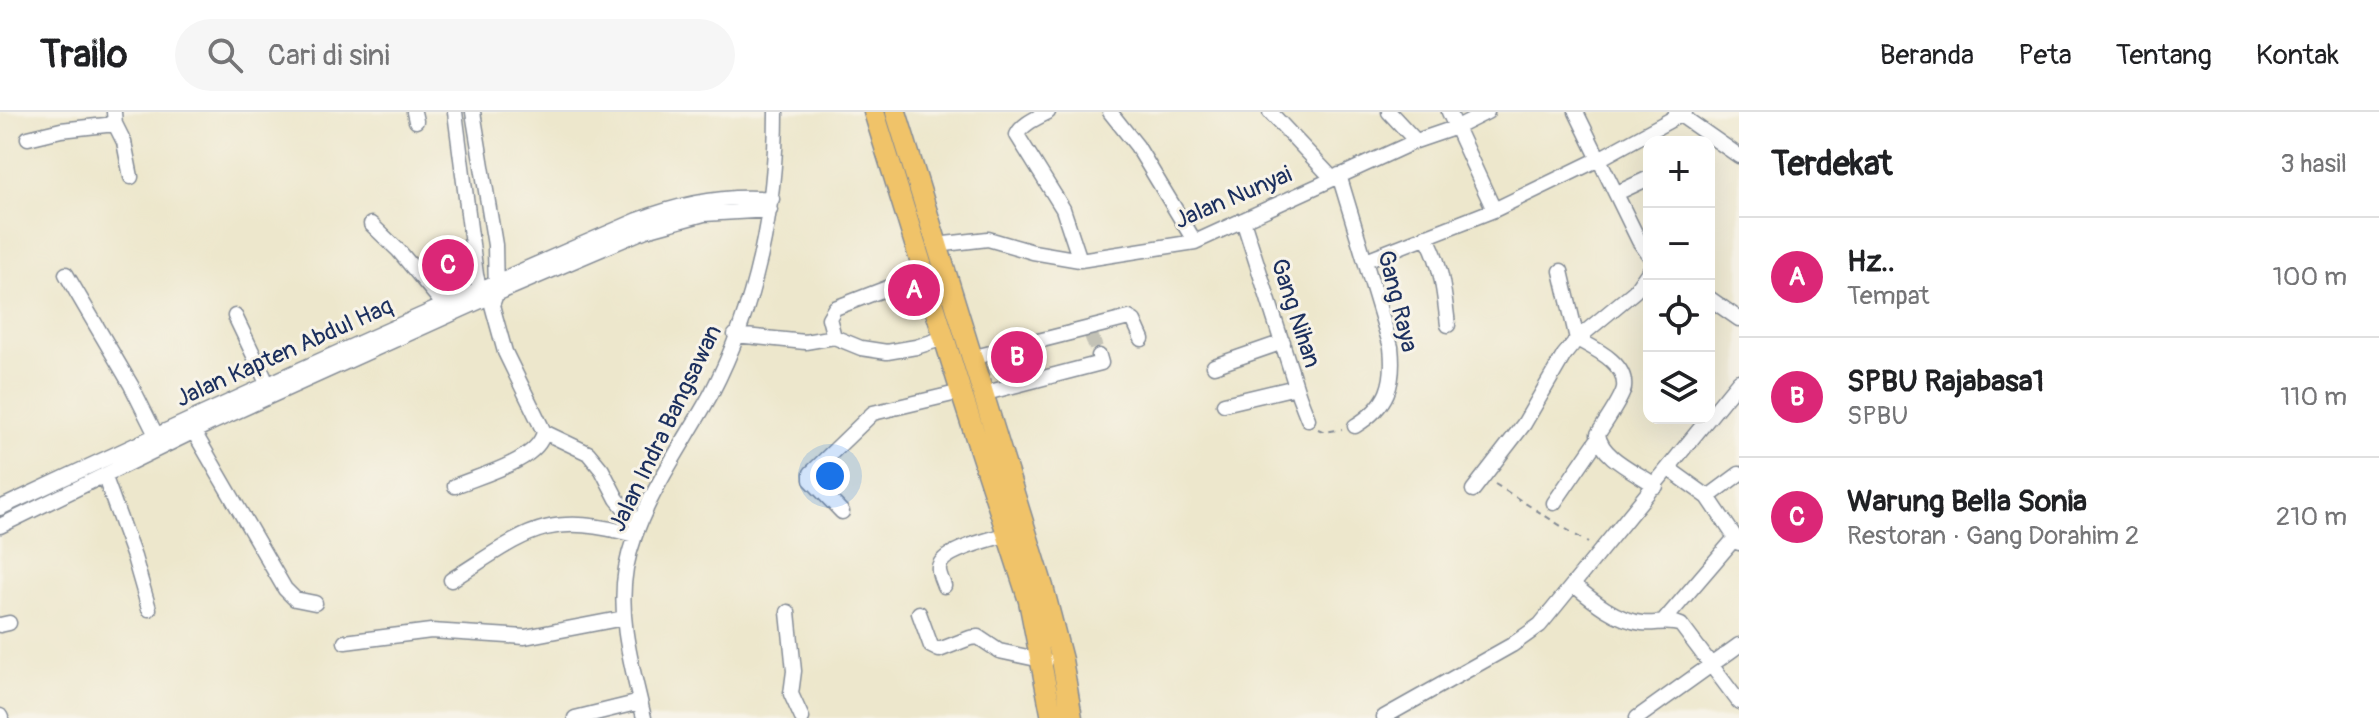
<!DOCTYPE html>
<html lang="id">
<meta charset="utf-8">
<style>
:root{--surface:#fff;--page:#f6f6f6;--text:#202124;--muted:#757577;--line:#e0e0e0;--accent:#db2777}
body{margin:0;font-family:Pangolin,sans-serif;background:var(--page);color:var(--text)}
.controls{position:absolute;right:24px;top:24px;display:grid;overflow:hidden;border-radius:16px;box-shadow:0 8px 32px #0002}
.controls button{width:72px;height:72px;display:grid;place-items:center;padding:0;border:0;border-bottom:2px solid var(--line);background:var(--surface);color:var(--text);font:40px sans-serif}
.you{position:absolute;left:830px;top:364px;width:28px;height:28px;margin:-20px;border:6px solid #fff;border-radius:50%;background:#1a73e8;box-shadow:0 0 0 12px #1a73e833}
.badge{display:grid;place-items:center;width:52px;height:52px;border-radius:50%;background:var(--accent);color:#fff;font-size:26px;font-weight:700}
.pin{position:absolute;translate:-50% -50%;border:4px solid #fff;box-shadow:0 2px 8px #0006}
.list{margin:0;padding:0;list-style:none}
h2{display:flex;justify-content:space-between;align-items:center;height:104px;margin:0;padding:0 32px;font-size:34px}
h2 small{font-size:26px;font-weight:400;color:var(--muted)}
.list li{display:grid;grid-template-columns:52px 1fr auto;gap:24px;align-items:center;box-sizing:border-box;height:120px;padding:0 32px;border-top:2px solid var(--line)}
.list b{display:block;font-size:30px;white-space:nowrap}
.list p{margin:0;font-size:26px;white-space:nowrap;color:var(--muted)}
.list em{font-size:26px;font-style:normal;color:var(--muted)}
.icon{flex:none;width:44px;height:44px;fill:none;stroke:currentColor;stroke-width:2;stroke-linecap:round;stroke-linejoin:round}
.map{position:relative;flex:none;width:1739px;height:606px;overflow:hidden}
header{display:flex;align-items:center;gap:48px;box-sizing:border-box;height:112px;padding:0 40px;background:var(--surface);border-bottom:2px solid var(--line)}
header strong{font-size:38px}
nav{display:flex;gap:44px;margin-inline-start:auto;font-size:28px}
.search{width:560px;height:72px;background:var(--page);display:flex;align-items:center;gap:20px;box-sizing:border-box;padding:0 28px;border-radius:44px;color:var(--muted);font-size:30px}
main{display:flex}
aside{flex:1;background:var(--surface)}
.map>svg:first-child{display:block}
</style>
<header>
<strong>Trailo</strong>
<div class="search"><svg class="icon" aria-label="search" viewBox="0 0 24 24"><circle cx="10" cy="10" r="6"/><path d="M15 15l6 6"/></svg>Cari di sini</div>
<nav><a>Beranda</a><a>Peta</a><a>Tentang</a><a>Kontak</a></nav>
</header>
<main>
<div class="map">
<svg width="1739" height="606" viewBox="0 0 1739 606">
<rect width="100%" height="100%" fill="#f7f3e8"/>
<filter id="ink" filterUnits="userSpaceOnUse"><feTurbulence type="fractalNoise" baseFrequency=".0125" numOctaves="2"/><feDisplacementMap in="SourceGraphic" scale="16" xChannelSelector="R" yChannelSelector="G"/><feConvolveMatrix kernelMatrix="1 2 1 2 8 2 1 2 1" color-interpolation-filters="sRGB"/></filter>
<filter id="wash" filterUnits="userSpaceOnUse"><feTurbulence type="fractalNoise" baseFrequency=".006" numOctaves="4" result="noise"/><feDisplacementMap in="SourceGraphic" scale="32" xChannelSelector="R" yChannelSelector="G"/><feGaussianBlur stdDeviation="1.8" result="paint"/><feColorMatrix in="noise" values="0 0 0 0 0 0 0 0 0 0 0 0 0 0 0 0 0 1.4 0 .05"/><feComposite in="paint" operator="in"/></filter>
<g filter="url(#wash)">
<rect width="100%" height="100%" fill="#ede7cc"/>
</g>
<g filter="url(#ink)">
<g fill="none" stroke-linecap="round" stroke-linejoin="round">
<path stroke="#c3c2b6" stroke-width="14" stroke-dasharray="14 7" stroke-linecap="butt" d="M1091 223 1099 244"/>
<g stroke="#848b95" stroke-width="17">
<path id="minor" d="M114 0 115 12 124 30 131 65
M414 0 416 9
M455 0 476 163 482 186
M473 0 495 133 496 182 492 193 505 240 544 320 588 341 602 358 617 387 638 413
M1048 0C1037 6 1022 12 1017 23L1063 97 1080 148
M1110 0 1137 34 1195 130
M1270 0 1332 66
M1389 0 1416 29
M1449 0 1494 98
M1576 0 1639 129 1649 143
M1676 0 1739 44
M28 26 61 18 115 12
M1339 63 1391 235C1395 272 1388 294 1355 314
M1617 81 1649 66
M1243 108 1299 284 1308 307
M371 112 399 139 444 193
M1426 124C1442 152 1444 181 1448 213
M936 133 988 127 1033 140 1080 148 1195 130 1416 29 1457 15 1487 0
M1366 148 1494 98 1599 47 1685 0
M1561 159 1577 227C1595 237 1627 251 1624 276 1622 287 1605 311 1598 322 1601 346 1637 360 1656 374
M66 162 131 273 160 331
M1709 186 1739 207
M235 204 267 271
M735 223 805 230 834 225 861 236 887 240 916 235 944 226
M834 225 829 206 835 196 924 162
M971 246 1129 206 1134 209 1142 227
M1214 254 1283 230
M982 282 1101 251 1099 244
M1224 292 1296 275
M194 320 285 477 295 487 315 491
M1669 357 1708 385 1739 431
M104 363 134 445 149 497
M455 374C481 363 538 349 544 320
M1473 378 1524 312 1564 243 1577 227 1635 179 1649 159
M1708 385 1739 362
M1554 391 1598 327
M0 396C211 297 423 201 638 108 680 92 726 82 772 87
M842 400 811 368V361L873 301 961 280
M0 414 211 311 496 182 646 118 704 102 770 98
M451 468C526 421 544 398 635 423
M1574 473C1593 489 1616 508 1642 511 1655 513 1668 507 1681 513L1739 590
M944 474C942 468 938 461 939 455 942 438 993 427 1008 422
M788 500 794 559 791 582 802 606
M919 501 931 534 939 538 970 526 978 525 999 539 1046 549
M1663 510 1735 426
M0 513 9 511
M345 530 431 519 525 525 624 506
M0 604 1 606
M1384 605 1512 533 1540 513 1739 269
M575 606 640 590
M644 606C633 557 617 507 626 456 638 393 681 337 711 282 756 195 776 97 776 0
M1637 606 1739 533"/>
</g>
<g stroke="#848b95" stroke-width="23">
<path id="highway" d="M874 0 961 280 1029 489 1052 606
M896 0 1043 475 1062 548 1072 606"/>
</g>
<path stroke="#848b95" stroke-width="2" stroke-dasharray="6 6" stroke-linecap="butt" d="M1318 317 1325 320 1342 317
M1495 372 1588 431"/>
<use href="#minor" stroke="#fff" stroke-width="14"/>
<use href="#highway" stroke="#f0c369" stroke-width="20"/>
</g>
</g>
<g text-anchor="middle" stroke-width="6" stroke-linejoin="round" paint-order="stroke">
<g font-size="24" fill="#1b2f5e" stroke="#f7f3e8">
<text transform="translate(1233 85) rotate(-23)" y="8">Jalan Nunyai</text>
<text transform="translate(1398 189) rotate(76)" y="8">Gang Raya</text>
<text transform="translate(1296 201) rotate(72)" y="8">Gang Nihan</text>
<text transform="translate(284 240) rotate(-24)" y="8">Jalan Kapten Abdul Haq</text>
<text transform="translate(665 316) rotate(-64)" y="8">Jalan Indra Bangsawan</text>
</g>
</g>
</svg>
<div class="controls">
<button>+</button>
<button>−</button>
<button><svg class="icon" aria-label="locate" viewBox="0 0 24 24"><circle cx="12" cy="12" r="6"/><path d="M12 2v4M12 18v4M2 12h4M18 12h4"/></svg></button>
<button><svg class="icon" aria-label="layers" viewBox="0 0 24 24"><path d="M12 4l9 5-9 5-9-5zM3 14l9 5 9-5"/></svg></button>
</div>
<div class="you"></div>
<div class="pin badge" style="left:914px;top:178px">A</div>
<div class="pin badge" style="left:1017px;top:245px">B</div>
<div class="pin badge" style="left:448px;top:153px">C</div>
</div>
<aside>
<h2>Terdekat<small>3 hasil</small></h2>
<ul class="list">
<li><span class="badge">A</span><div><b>Hz..</b><p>Tempat</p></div><em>100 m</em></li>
<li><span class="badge">B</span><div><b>SPBU Rajabasa1</b><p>SPBU</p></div><em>110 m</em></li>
<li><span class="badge">C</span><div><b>Warung Bella Sonia</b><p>Restoran · Gang Dorahim 2</p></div><em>210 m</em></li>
</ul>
</aside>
</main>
